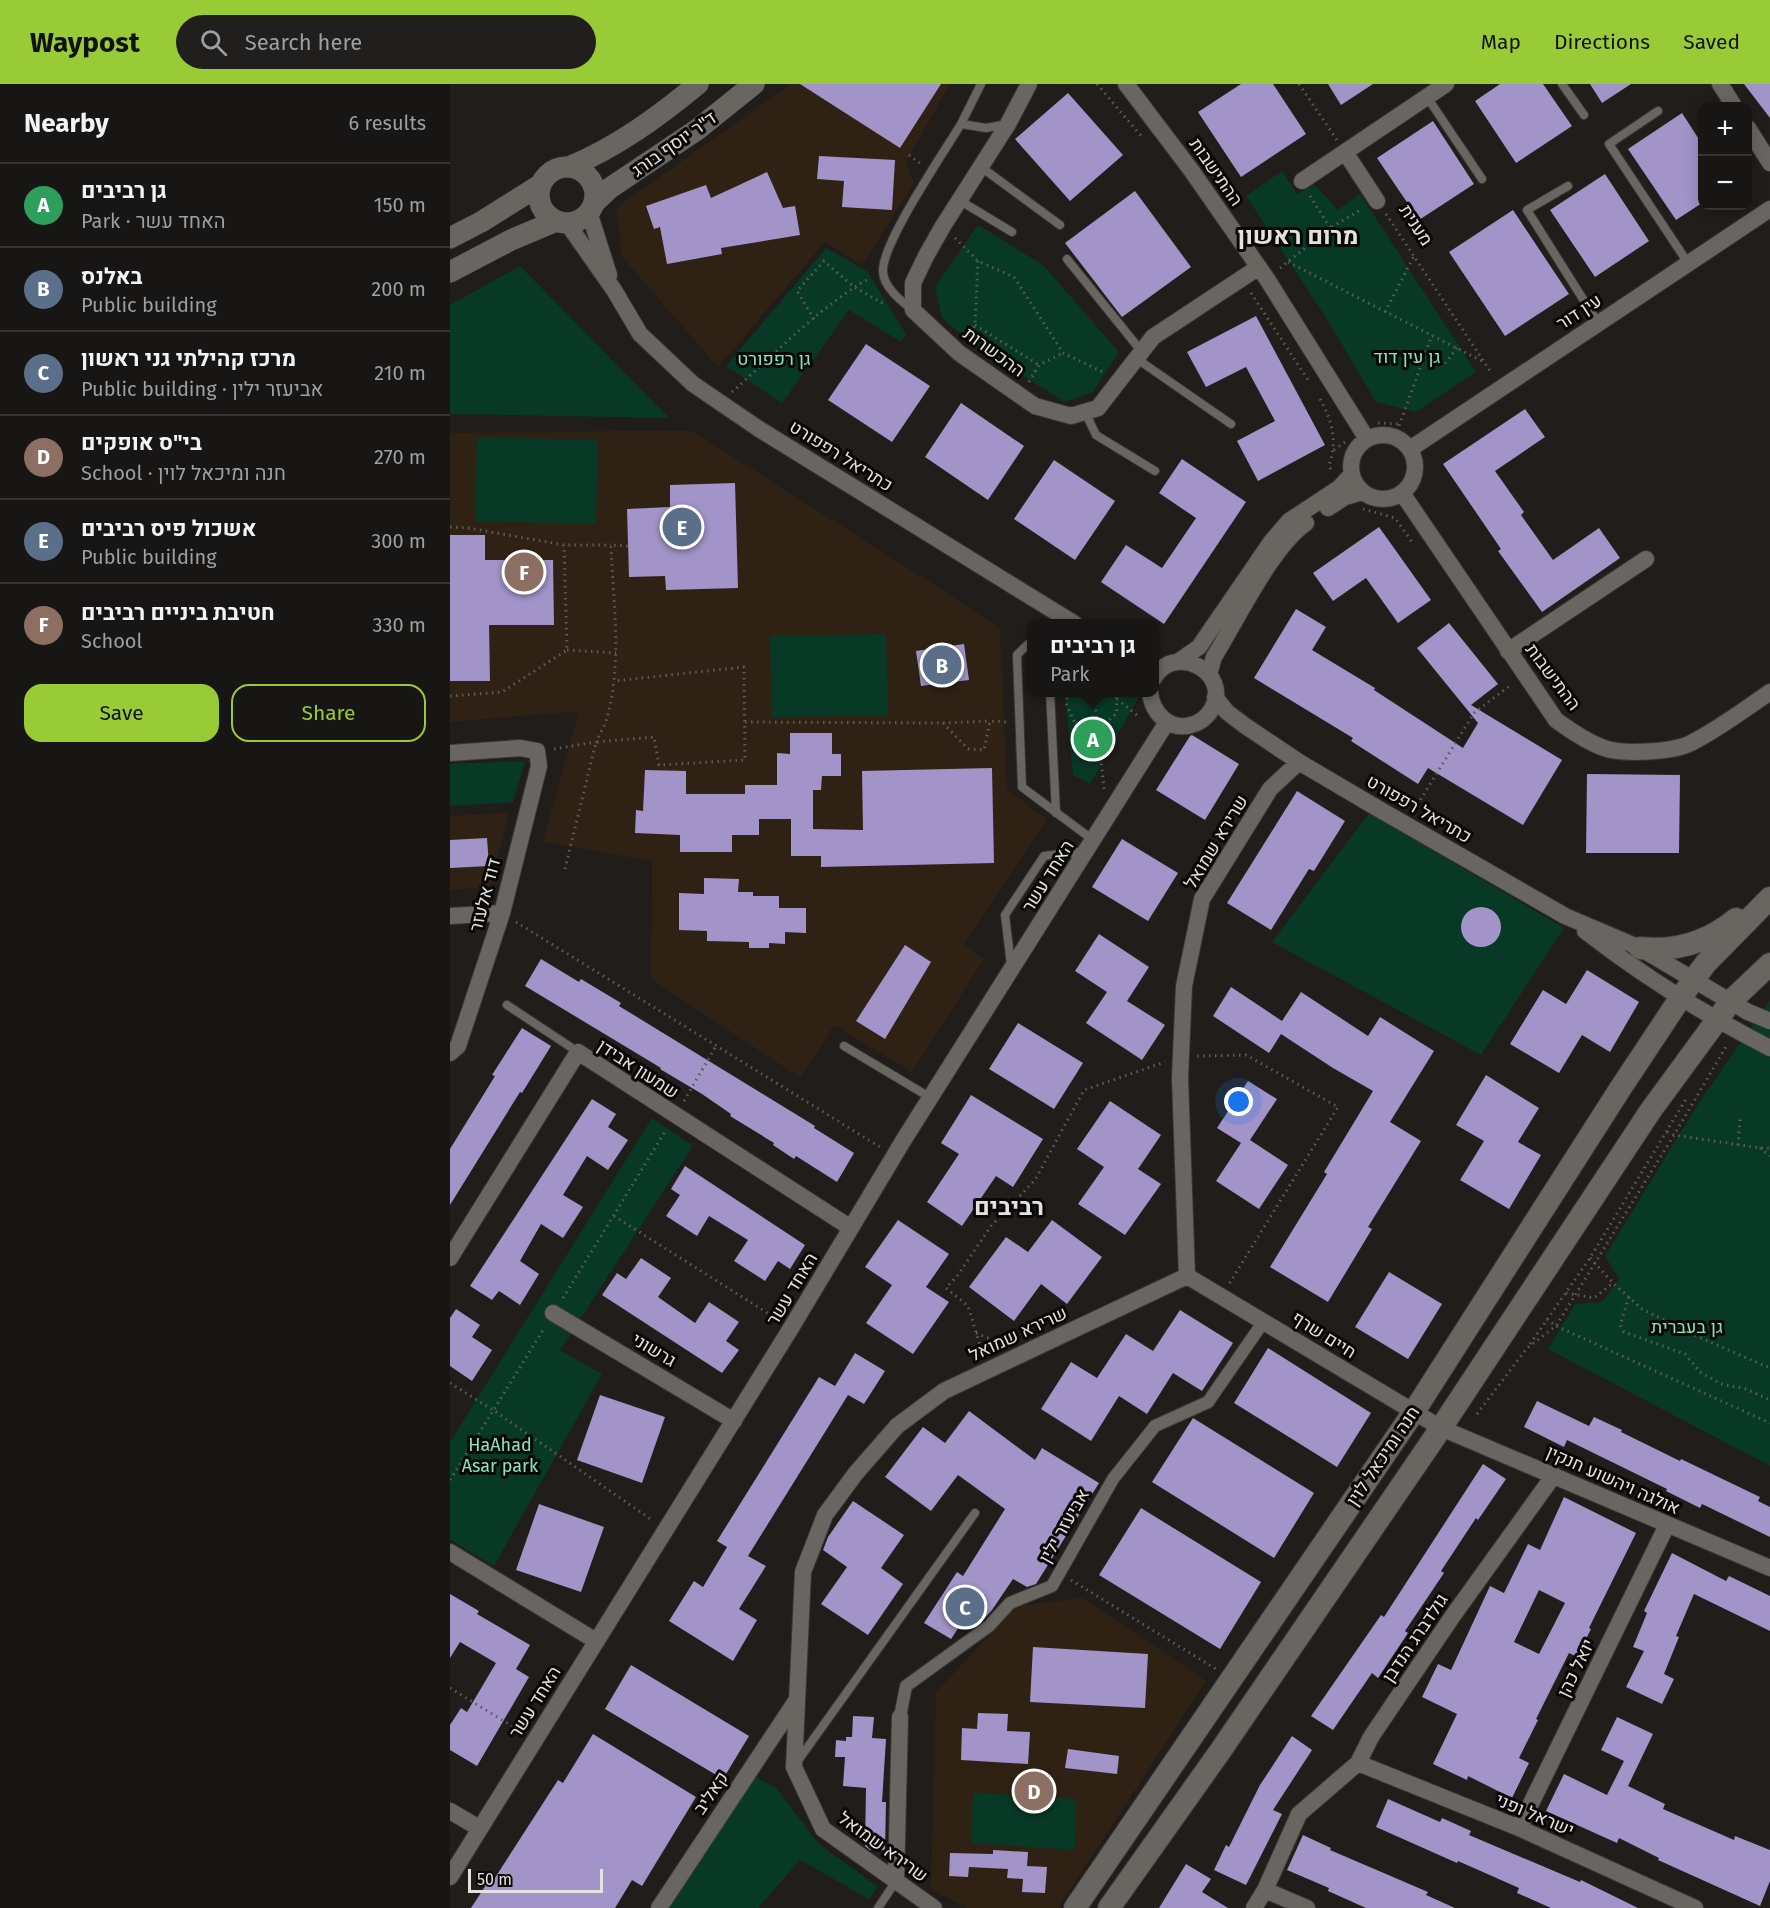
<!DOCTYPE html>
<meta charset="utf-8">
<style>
:root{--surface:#181614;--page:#211f1d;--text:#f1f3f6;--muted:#9f9fa0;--line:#363534;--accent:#99cb36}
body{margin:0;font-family:"Fira Sans",Heebo,sans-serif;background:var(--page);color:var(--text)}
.controls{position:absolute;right:18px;top:18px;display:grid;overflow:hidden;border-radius:12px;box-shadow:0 3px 15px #0003}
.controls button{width:54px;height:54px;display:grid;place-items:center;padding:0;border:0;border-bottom:2px solid var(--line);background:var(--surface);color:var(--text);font:30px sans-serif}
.scale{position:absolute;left:18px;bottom:15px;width:135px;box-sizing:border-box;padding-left:6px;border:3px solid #e3e2e0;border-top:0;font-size:16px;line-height:21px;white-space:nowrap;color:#e3e2e0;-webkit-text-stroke:4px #090807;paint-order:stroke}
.you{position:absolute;left:789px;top:1018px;width:21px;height:21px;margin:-15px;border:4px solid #fff;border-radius:50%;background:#1a73e8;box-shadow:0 0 0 9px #1a73e833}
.badge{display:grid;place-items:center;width:39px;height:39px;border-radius:50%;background:var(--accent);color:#fff;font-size:20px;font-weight:700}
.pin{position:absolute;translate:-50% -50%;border:3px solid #fff;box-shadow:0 2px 6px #0006}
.popup{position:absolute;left:577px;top:535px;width:132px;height:78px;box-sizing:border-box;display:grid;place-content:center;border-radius:12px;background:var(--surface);filter:drop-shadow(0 2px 4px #0005);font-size:20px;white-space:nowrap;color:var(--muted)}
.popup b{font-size:22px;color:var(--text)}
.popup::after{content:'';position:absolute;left:50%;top:100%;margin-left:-12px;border:12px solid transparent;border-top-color:var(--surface)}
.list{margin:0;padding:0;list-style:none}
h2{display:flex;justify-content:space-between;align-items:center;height:78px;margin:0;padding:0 24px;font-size:26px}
h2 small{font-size:20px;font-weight:400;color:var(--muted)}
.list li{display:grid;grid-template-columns:39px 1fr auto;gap:18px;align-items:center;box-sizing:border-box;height:84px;padding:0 24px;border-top:2px solid var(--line)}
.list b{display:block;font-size:22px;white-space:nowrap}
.list p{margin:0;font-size:20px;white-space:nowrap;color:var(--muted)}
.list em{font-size:20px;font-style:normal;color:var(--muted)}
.actions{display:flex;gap:12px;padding:18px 24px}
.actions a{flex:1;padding:14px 0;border:2px solid var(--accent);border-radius:18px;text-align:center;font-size:21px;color:var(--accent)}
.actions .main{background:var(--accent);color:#111}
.icon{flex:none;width:33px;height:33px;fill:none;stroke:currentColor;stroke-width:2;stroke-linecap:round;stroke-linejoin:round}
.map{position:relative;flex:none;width:1320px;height:1824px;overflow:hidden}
header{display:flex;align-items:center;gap:36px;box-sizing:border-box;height:84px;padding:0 30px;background:var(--accent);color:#111}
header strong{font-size:28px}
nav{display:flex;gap:33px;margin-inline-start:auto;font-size:21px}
.search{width:420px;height:54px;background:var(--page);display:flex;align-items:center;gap:15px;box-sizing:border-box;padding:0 21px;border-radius:33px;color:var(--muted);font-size:22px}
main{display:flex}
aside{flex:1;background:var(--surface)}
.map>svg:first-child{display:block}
</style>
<header>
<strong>Waypost</strong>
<div class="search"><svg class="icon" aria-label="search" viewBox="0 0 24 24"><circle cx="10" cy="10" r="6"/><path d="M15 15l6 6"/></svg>Search here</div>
<nav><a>Map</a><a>Directions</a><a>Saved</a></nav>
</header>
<main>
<aside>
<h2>Nearby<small>6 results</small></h2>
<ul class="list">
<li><span class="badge" style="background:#2e9e5b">A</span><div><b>גן רביבים</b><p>Park · האחד עשר</p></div><em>150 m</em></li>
<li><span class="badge" style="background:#5c6f8a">B</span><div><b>באלנס</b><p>Public building</p></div><em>200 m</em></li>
<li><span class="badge" style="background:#5c6f8a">C</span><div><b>מרכז קהילתי גני ראשון</b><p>Public building · אביעזר ילין</p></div><em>210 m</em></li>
<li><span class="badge" style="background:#8d6e63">D</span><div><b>בי&quot;ס אופקים</b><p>School · חנה ומיכאל לוין</p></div><em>270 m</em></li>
<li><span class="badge" style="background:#5c6f8a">E</span><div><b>אשכול פיס רביבים</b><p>Public building</p></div><em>300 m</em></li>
<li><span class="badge" style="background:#8d6e63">F</span><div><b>חטיבת ביניים רביבים</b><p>School</p></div><em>330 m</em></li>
</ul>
<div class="actions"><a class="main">Save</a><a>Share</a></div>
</aside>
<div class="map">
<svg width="1320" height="1824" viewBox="0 0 1320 1824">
<rect width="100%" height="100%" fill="#201d1b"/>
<path fill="#2f2215" d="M341 0H500L456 78 464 99 412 181 375 158 268 283 172 173 166 124Z
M168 347H242L522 525 550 545 557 705 597 736 514 860 534 875 462 988 384 941 351 994 201 895 202 777 93 758 129 627 0 638V349Z
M59 729 40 803 0 806V732Z
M632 1514 756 1597 608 1824H517L481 1805 486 1608 567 1522Z"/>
<path fill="#083926" d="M832 87 847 110 864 100 888 126 910 110 1026 288 966 328 926 318 880 240 796 112Z
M528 141 593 181 669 268 643 308 615 318 521 259 492 234 485 203Z
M376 164 417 187 456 250 451 258 399 226 332 319 276 282Z
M70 182 219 334 0 330V221Z
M27 353 148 356 146 440 25 437Z
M436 550 438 631 322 633 320 552Z
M615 609H691L640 700 623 691Z
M75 677 63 718 0 722V680Z
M919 729 1114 844 1031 971 822 858Z
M1320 916V1382L1098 1265 1125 1220 1152 1218 1169 1195 1155 1172 1248 1020Z
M202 1034 243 1062 110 1266 152 1290 44 1482 0 1456V1358Z
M299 1689 327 1705 369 1760 428 1803 419 1815 350 1776 308 1824H212Z
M523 1709 626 1715 625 1766 521 1759Z"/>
<path fill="#a294c8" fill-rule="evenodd" d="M350 0H491L450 64Z
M791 0H823L856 50 791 93 748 28Z
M878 0H923L891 21Z
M1050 0H1093L1122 42 1066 79 1025 17Z
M1140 0H1181L1152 19Z
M1294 0H1320V34Z
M618 9 673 71 620 117 565 55Z
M1232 29 1252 60V119L1226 136 1178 65Z
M983 37 1024 100 969 136 927 74Z
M369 72 445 76 442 126 392 123 394 97 367 95Z
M317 88 333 124 345 122 350 151 271 164 272 170 217 180 210 143 204 145 196 122 256 101 261 114Z
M1155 90 1199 157 1145 193 1100 126Z
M685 107 741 183 672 233 615 159Z
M1063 126 1119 210 1055 252 999 168Z
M806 232 875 361 808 397 787 357 825 337 796 283 756 303 737 268Z
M416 260 480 302 442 358 378 316Z
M511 319 574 362 538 416 475 373Z
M1075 325 1095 353 1045 387 1074 428 1071 431 1103 476 1149 444 1170 474 1092 528 1048 467 1051 465 993 380Z
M732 375 796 418 714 540 651 498 676 461 712 484 746 434 709 409Z
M604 376 665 417 625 476 564 435Z
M285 399 288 504 216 506 215 492 179 493 177 425 220 423V401Z
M929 443 981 516 948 539 916 494 883 517 863 489Z
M0 451H35V476H103L104 541H39L40 597H0Z
M846 525 876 543 862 566 925 604 924 606 1013 664 1028 639 967 564 999 539 1048 600 1021 621 1112 676 1073 741 978 684 968 700 901 657 903 654 804 594Z
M514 560 519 596 471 602 466 567Z
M340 649H382V670H391V692H372L371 706H363V745L413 746 412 687 542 684 544 779 371 783V772H341V735H309V751H282V768H230V751L185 749 186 726 193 727 195 686 236 687V710H295V701H327V669L340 670Z
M742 651 789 680 755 736 706 706 740 652Z
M1137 690 1230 691 1229 769H1136Z
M847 707 895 737 864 787 859 785 821 846 777 819Z
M37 754 39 782 0 784V756Z
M672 755 728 789 698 837 642 803Z
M254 794 289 795 288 808H303V812H329V824H356V849L335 848V860L319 859V864H299V858L257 857V847L229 846V809L254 810Z
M1011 843a20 20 0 1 1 40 0a20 20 0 1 1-40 0Z
M649 850 699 883 677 917 715 941 692 976 636 939 657 908 625 887Z
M455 861 481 878 435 955 406 937Z
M91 875 129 898 131 895 171 919 169 922 365 1042 364 1044 404 1069 387 1098 346 1072 344 1075 323 1061 324 1059 280 1032 281 1030 252 1010 210 985 211 984 75 902Z
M1137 886 1189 918 1160 968 1132 951 1109 989 1060 960 1093 906 1116 920Z
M781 903 832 937 851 908 918 952 930 933 984 967 940 1038 971 1057 918 1143 922 1145 878 1218 820 1183 877 1090 874 1088 923 1007 883 984 831 950 819 969 763 932Z
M568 939 633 979 604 1025 539 985Z
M72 944 101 962 72 1009 70 1008 0 1121V1065L45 992 42 991Z
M1036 991 1089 1024 1068 1058 1091 1071 1059 1125 1010 1096 1034 1057 1006 1041Z
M798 997 827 1015 800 1056 838 1081 809 1125 766 1097 791 1059 767 1044Z
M521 1011 593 1055 563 1103 546 1092 512 1142 477 1118 509 1070 491 1059Z
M142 1015 166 1030 158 1043 178 1056 158 1086 137 1072 113 1111 133 1123 113 1154 91 1140 70 1177 89 1190 70 1221 49 1207 42 1216 20 1202Z
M660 1017 711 1051 688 1085 711 1100 675 1151 628 1120 654 1083 627 1065Z
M235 1082 355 1161 340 1185 328 1177 315 1197 284 1177 298 1156 259 1132 247 1152 216 1132 230 1111 221 1105Z
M448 1136 499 1170 476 1203 499 1218 463 1270 416 1239 442 1201 415 1183Z
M602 1136 652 1173 617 1220 591 1200 564 1237 519 1203 556 1153 578 1168Z
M191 1174 221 1194 208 1213 245 1239 259 1218 289 1238 276 1257 289 1266 272 1289 152 1211 167 1189 176 1195Z
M939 1188 992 1220 958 1275 905 1243Z
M6 1225 30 1241 22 1253 42 1266 22 1297 0 1282V1234Z
M730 1226 783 1259 752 1307 723 1289 697 1330 669 1312 641 1357 591 1325 621 1278 647 1294 676 1250 703 1267Z
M818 1264 921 1329 887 1383 784 1319Z
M405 1269 435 1287 414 1320 398 1311 298 1472 316 1482 289 1525 307 1536 283 1577 219 1537 244 1497 253 1503 277 1463 267 1457 369 1293 385 1302Z
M150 1311 215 1333 192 1399 127 1376Z
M1087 1317 1139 1342 1144 1333 1172 1346 1171 1348 1230 1377 1231 1375 1310 1413 1308 1417 1320 1423V1453L1252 1420 1250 1424 1216 1407 1217 1405 1117 1356 1114 1363 1074 1343Z
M519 1327 585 1376 592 1364 649 1399 586 1500 577 1503 563 1495 542 1526 533 1536 529 1539 517 1531 501 1555 474 1539 507 1488 513 1492 555 1425 508 1391 481 1427 435 1393 473 1343 495 1359Z
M743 1334 864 1409 824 1474 702 1398Z
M1033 1380 1056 1395 1028 1436 1026 1434 991 1487 994 1489 955 1547 958 1549 928 1594 922 1589 883 1646 861 1632 931 1531 934 1533Z
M1114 1413 1186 1449 1139 1544 1141 1545 1127 1573 1119 1569 1086 1635 1088 1636 1069 1674 1079 1679 1062 1714 1018 1692 1017 1696 983 1680 1007 1630 972 1613 988 1580 1001 1586 1040 1502 1054 1509 1078 1460 1090 1466ZM1089 1506 1115 1519 1089 1570 1064 1558Z
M403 1417 454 1451 431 1484 453 1500 418 1551 371 1520 397 1483 373 1466 378 1453Z
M89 1420 154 1443 131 1508 66 1486Z
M691 1424 811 1498 770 1565 649 1491Z
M1222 1469 1276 1497 1279 1492 1320 1512V1547L1244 1510 1226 1552 1229 1553 1214 1590 1224 1595 1212 1620 1176 1603 1194 1567 1183 1563 1197 1529 1194 1527Z
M0 1510 29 1527 27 1530 80 1561 66 1585 79 1593 27 1682 0 1666V1641L11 1624 17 1628 46 1579 10 1558 0 1574Z
M583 1563 698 1570 695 1624 580 1618Z
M181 1581 299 1652 273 1695 155 1625Z
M528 1629 558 1630 557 1647 580 1648 578 1680 511 1676 512 1644 527 1645Z
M403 1632 424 1633 422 1654 436 1655 432 1718H436L435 1766H420L415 1762 416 1704 393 1702 395 1673H385L386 1656 396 1657V1653H402Z
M1167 1633 1203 1650 1178 1702 1215 1720 1213 1725 1284 1756 1285 1752 1320 1766V1797L1310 1822 1208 1776 1209 1774 1169 1754 1167 1759 1096 1727 1114 1690 1157 1711 1174 1677 1151 1666Z
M143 1650 246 1713 192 1802 182 1796 165 1824H21L38 1798 41 1800 108 1696 113 1699Z
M842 1652 862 1666 823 1726 832 1730 796 1801 764 1786 776 1761 779 1763 810 1701Z
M618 1665 669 1672 667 1690 615 1684Z
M938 1715 990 1738 992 1734 1021 1747 1019 1751 1130 1798 1131 1796 1188 1824H1101L1067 1809 1069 1804 1008 1777 1007 1779 926 1743Z
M853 1751 881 1764 880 1766 978 1808 976 1811 1005 1824H916L878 1807 879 1804 837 1786Z
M543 1766 578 1768 577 1782 597 1783 595 1809 572 1808 573 1795 557 1794 558 1785 519 1783 518 1793 499 1792 500 1769 543 1770Z
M736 1780 761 1795 752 1808 778 1824H709Z"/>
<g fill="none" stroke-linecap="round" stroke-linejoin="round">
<g stroke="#3a3836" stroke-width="10">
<path id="service" d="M1112 0 1134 31
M977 13 1032 95
M1208 27 1159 60 1238 179
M511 40 531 0
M531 83 610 141
M1118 102 1077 126 1148 239
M509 116 562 148
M617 175 692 268
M463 226C451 217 433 203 433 187 432 159 494 68 511 40L536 44 558 40
M687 275 781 340
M635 328 646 351 705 387
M582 562 578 560 567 571 572 703 643 756
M600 608 606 729
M561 881 555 831 594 772 636 767
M57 921 128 968
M394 962 481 1014
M347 1678 525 1429
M428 1824 446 1797"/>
</g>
<g stroke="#3a3836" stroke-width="14">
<path id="pedestrian" d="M450 1633 456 1602 539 1542 560 1519 602 1502 663 1395 705 1342 758 1318 814 1237"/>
</g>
<g stroke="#3a3836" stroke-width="18">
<path id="minor" d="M579 0 558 40 493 142 476 172 463 199V226L509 269 585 322 621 332 648 324 703 253 809 183
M676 0 741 86 817 195 917 355
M1270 0 1284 22
M1298 44 1320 79
M895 68 927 117
M852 97 996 0
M139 128 159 191
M117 139 164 206 190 250 243 300 309 345 625 540
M901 383a32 32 0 1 1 64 0a32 32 0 1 1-64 0Z
M960 365 1320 125
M952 409 1106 636C1121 647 1137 658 1154 664 1173 671 1224 668 1241 659 1269 645 1295 625 1320 608
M878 424 895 413 912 408
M1058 567 1196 475
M729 577 749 563 821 458 839 437 889 404 902 390
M759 590 764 573C787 536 822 462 856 439
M700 608C702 629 719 647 741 641 750 639 757 633 762 625 782 588 724 558 704 594
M765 613 777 628 794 641 849 678 927 724 1115 832 1190 864 1298 928 1320 937
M0 669 70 664 87 667 89 682 52 829 8 962 0 969
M0 832 52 829
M1135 847C1193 892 1255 931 1320 964
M0 1174 128 968 401 1144
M737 1192 991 1344 1320 1484
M737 1192 730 994 734 902 752 815 820 705 849 678
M103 1229 284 1337
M0 1468 146 1557
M908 1679 1069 1744 1245 1824
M0 1727 29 1744
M1069 1744 1217 1441
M0 1793 341 1244 453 1057 717 638
M446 1797 450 1633
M815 1806 857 1824
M209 1824 346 1617
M484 1824 373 1745 344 1683 353 1488 375 1431 406 1389 447 1342 494 1307 737 1192
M804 1824 815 1806 849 1730 908 1679 921 1653 1002 1533 1104 1391"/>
</g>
<g stroke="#3a3836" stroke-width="22">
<path id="tertiary" d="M89 111a28 28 0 1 1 56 0a28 28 0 1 1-56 0Z
M119 83C167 63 208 33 248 0
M144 119 160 104 248 45 304 0
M0 154 31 138 90 101
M0 188 61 156 106 137"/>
</g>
<g stroke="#3a3836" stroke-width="24">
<path id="secondary" d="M1190 864C1226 868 1258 858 1286 835
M625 1824 963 1329 1170 1005 1231 913 1256 879 1320 814
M659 1824 771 1666 991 1344 1201 1026 1281 917 1320 880"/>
</g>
<path stroke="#5e5b59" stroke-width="3" stroke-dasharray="1.5 4.5" stroke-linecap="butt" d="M647 0 692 53
M849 0 887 56
M459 71 471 80
M860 112 880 144
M936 130 1042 290
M505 154 528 177 564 193 613 269 655 289
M838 178 1032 277
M830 184 880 144 912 125
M801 209 860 299
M935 228 964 172
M364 235 347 207 374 177 404 203 434 220
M525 241 589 281
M517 254 525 241 528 177
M972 279 994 281 1007 264
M579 298 589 281 613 269
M282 308C326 269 369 223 420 194
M870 315C882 337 888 356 879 381L882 388
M928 339 950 340
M945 353 982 251
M884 366 898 356
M913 425 945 434 962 458
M0 443 18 444 114 461H161
M117 566 166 569
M618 608 616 619 627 644 648 648
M644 608 654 705
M0 612 52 608 117 566 114 461
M667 615 689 633
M295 638 493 639 518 665 534 666 540 637 556 638
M493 639 539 637
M648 639 659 636 667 629 666 608
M104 665 146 658C149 651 154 644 156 637 173 581 163 518 161 461L178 462
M964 726 1024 629 1062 600
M115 785 146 658 204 653 209 681 295 676 294 583 164 597
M66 838 430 1063
M747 972 796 971 888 1023 779 1200
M234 1017 266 962
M1217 1048 1224 1051 1277 961
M1288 1061 1290 1035
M1310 1064 1320 1072
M164 1132 327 1235
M1140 1174 1165 1201 1192 1225 1253 1255 1320 1284
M1116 1209 1144 1214 1163 1199
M1179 1213 1170 1241 1174 1248 1235 1270 1250 1288 1271 1300 1296 1305 1320 1316
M113 1214 216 1046
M1097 1235 1106 1242 1320 1339
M526 1249 552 1260
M1080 1260 1140 1174 1236 1015
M533 1271 518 1222 496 1204 508 1191 541 1142 585 1096 634 1006 715 978
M0 1299 43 1326 202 1436
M1027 1330 1077 1264 1106 1242 1224 1051 1310 1064H1320
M0 1396 95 1243
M621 1496 766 1585
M0 1604 70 1647"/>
<use href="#service" stroke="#696662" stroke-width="8"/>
<use href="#pedestrian" stroke="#696662" stroke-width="12"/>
<use href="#minor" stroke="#696662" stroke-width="16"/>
<use href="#tertiary" stroke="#696662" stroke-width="21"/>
<use href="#secondary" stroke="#696662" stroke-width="22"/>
</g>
<g text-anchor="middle" stroke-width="6" stroke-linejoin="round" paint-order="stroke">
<g font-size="18" fill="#e3e2e0" stroke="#090807">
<text transform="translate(224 60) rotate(-35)" y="6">ד"ר יוסף בורג</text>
<text transform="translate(766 88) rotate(55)" y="6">ההתישבות</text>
<text transform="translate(966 141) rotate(57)" y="6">מענית</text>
<text transform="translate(1129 228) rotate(-33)" y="6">עין דור</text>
<text transform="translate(544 268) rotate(36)" y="6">ההכשרות</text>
<text transform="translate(391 372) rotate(32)" y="6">כתריאל רפפורט</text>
<text transform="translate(1103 593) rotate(53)" y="6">ההתישבות</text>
<text transform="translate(969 725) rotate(30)" y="6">כתריאל רפפורט</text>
<text transform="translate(766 758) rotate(-59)" y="6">שרירא שמואל</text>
<text transform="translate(598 792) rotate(-58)" y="6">האחד עשר</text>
<text transform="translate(35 811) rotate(-75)" y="6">דוד אלעזר</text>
<text transform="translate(188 985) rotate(33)" y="6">שמעון אבידן</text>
<text transform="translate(342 1205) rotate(-59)" y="6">האחד עשר</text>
<text transform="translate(568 1250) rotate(-25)" y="6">שרירא שמואל</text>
<text transform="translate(874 1251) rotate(32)" y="6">חיים שרף</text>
<text transform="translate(204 1266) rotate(31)" y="6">גרשוני</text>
<text transform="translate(933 1372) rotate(-56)" y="6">חנה ומיכאל לוין</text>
<text transform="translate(1163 1396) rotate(24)" y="6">אולגה ויהשוע חנקין</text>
<text transform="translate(614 1442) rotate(-60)" y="6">אביעזר ילין</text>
<text transform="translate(965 1554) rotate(-56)" y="6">גולדברג הנדבן</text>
<text transform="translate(1126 1584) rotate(-64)" y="6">יואל כהן</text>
<text transform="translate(85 1618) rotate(-58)" y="6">האחד עשר</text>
<text transform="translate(261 1709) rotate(-56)" y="6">קאליב</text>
<text transform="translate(1085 1731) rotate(23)" y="6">ישראל ופני</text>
<text transform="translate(433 1763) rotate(36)" y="6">שרירא שמואל</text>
</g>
<g font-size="18" fill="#8ae4b9" stroke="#090807">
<text x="957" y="279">גן עין דוד</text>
<text x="324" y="281">גן רפפורט</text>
<text x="1237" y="1249">גן בעברית</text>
<text x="50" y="1367">HaAhad<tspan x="50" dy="21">Asar park</tspan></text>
</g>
<g font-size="24" font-weight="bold" fill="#e3e2e0" stroke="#090807">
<text x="848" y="160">מרום ראשון</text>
<text x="559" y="1131">רביבים</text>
</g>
</g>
</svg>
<div class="controls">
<button>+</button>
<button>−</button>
</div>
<div class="scale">50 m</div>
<div class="you"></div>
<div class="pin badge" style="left:643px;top:655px;background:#2e9e5b">A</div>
<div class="popup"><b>גן רביבים</b>Park</div>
<div class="pin badge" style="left:492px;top:581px;background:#5c6f8a">B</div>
<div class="pin badge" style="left:515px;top:1523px;background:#5c6f8a">C</div>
<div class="pin badge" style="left:584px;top:1707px;background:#8d6e63">D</div>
<div class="pin badge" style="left:232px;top:443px;background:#5c6f8a">E</div>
<div class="pin badge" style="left:74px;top:488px;background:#8d6e63">F</div>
</div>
</main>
